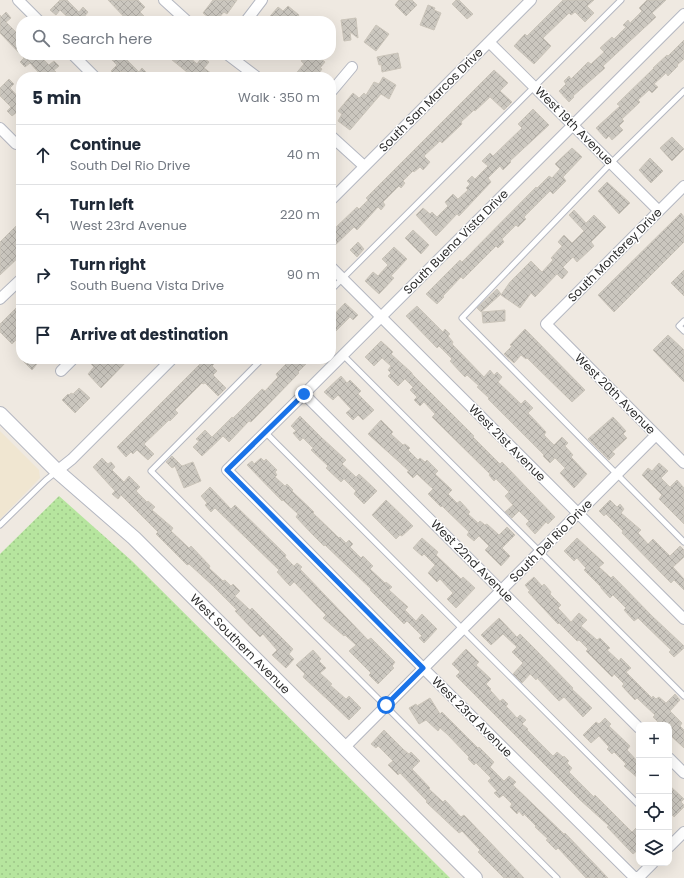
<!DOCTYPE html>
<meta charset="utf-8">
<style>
:root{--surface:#fff;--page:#f6f6f7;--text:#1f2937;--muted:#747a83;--line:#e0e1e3}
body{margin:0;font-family:Poppins,sans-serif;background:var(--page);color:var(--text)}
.controls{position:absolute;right:12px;bottom:12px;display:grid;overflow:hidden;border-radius:8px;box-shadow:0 4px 16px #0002}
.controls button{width:36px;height:36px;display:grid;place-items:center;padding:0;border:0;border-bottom:1px solid var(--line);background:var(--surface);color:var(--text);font:20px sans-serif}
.stop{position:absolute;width:12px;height:12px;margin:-9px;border:3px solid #1a73e8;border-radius:50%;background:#fff}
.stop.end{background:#1a73e8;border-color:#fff;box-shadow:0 1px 4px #0008}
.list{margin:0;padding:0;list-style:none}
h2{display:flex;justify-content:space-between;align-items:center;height:52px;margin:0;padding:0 16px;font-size:17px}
h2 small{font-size:13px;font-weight:400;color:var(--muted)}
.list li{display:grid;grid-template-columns:26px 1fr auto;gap:12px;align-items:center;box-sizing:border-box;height:60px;padding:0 16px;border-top:1px solid var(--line)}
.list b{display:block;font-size:15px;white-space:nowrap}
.list p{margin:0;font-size:13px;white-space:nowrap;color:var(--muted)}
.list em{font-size:13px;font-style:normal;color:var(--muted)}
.icon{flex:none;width:22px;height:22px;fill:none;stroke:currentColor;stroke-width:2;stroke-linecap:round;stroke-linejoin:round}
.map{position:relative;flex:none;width:684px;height:878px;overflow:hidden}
.search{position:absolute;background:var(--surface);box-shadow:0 4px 16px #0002;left:16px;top:16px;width:320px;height:44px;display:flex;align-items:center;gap:10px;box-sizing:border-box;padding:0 14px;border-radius:16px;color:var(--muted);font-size:15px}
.panel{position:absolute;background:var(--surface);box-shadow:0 4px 16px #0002;left:16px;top:72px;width:320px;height:292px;border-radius:16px}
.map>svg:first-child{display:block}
</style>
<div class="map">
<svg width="684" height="878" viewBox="0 0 684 878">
<defs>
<pattern id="grass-dots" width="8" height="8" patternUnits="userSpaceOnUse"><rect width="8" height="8" fill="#b6e59e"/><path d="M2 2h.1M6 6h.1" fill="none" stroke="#9dc588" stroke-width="1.8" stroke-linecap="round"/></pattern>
<pattern id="building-cross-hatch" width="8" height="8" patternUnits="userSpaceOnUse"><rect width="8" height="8" fill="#cbc7bf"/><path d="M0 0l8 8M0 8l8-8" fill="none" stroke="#afaba4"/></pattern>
</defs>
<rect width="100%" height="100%" fill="#efe9e1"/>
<path fill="#f0e6d1" d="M0 431 39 470 40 478 0 519Z"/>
<path fill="url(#grass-dots)" d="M59 496 132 561 450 878H0V554Z"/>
<path fill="url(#building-cross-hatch)" stroke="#cbc5ba" d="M60 0H67L79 12 83 7 88 12 84 17 88 21H72L60 10 56 15 50 10Z
M108 0H138L145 7 140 12 149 21H128Z
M213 0H237L227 14 224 12 216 21H213L203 13Z
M399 0H412L417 5 406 16 395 5Z
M456 0H459L473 14 467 19 452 4Z
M563 0H594L587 6 594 13 585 22 575 12 571 15 569 13 543 38 551 46 534 64 514 46 525 34 527 36Z
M647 0H666L652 13 656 17 603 66 605 68 573 96 574 97 569 102 559 91 566 84 564 81 569 76 571 79 588 62 591 64 604 52 600 48 612 37 614 39 626 27 623 25 628 20 630 23 642 11 639 8Z
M428 5 435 8 434 10 441 13 434 30 420 25Z
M288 6 299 15 294 21H266L278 7 283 11Z
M6 12 11 18 6 22 17 33 21 29V55H39L49 65 54 61 59 66 54 70 57 73 52 77H37L40 74 30 63 25 67 20 62 24 58 0 33V15L1 17Z
M356 18 358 38 350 32 351 40 344 41 341 20Z
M376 25 389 34 376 51 364 42Z
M684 40V59L677 65 678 66 668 76 666 73 654 84 658 87 652 93 649 90 638 100 640 102 622 119 624 121 619 126 623 130 612 140 609 136 606 139 596 128 620 106 617 104 654 68H653L667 55 668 56Z
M398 53 401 68 382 72 381 64 379 65 377 57Z
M107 55H122L139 72 142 68 151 77H127L121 71 116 76 111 71 117 65Z
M166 55H187L197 64 202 57 209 62 204 68 216 77H193Z
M306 55H317L325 62 320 68 322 69 316 77H293L304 64 301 61Z
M494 70 508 83 500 91 512 102 504 110 490 97 475 111 474 110 461 122 462 124 442 143 440 141 424 156 430 162 423 170 420 167 414 172 413 171 403 181 405 183 401 188 399 186 383 202 385 205 381 210 378 207 357 230 354 227 331 249V232L357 207 359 209 368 200 366 198Z
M383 77 396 85 389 99 381 94 350 130 338 121 342 114 338 111 353 93 359 98 364 93 366 95 374 82 379 84Z
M9 79 14 84 10 88 21 100V115L17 112 12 116 7 111 11 107 0 96V88Z
M533 109 549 125 510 161 511 162 503 170 500 166 488 178 491 182 459 216 457 214 436 236 416 215 423 208 430 214 432 212 437 217 448 206 445 202 453 194 458 199 468 190 466 188 470 184 467 181 472 176 475 179 488 166 482 161 490 153 493 156 522 128 518 124Z
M672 137 684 149 672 161 660 148Z
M572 148 582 157 563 177 566 181 553 194 550 191 524 217 526 219 518 227 516 225 502 239 504 242 498 248 496 246 463 279 461 277 443 296 444 297 437 304 426 294 460 260 462 262 536 187 537 188 549 176 552 178 560 169 555 164Z
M650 158 663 171 651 183 639 170Z
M607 182 630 203 619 214 598 191Z
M574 210 586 223 594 215 606 227 591 242 594 246 577 262 573 257 563 267 568 272 562 279 557 274 535 297 531 293 520 308 501 295 510 282 531 261 542 272 553 260 551 258 562 246 558 242 564 235 572 243 584 231 569 215Z
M681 213 684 217V242L614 312 598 295Z
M21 221V255L0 275V242Z
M413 230 429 245 421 254 405 238Z
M358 242 364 249 357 257 350 250Z
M394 247 407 259 391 276 394 278 379 294 365 281 373 272 378 276 388 265 382 259Z
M684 270V296L671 283Z
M497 289 501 294 481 312 477 308Z
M21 303V335L12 344 0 332V324Z
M345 303 358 315 353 320 350 317 331 336V318Z
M417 306 443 332 445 329 450 334 448 336 453 342 452 344 484 377 490 370 494 375 497 372 502 377 498 382 521 404 525 400 533 408 528 413 546 432 544 435 554 445 562 437 568 443 565 446 573 455 571 457 587 474 574 488 560 473 565 468 555 458 550 463 543 456 544 455 488 399 489 398 477 387 479 386 467 375 465 377 450 361 452 359 439 346 437 348 406 316Z
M505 310V321L483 323 482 312Z
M525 329 585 390 572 402 527 358 526 359 521 355 514 363 504 354 512 346 510 345Z
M668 335 684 350V382L653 350Z
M381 341 393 352 391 354 412 373V374L474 436 473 437 500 464 502 462 555 517 548 524 546 522 535 534 526 524 529 521 519 511 512 518 505 512 513 505 505 496 509 492 496 479 494 481 489 475 490 474 432 417 435 414 424 402 420 406 414 400 417 397 410 390 413 387 405 379 398 386 388 376 391 373 388 370 391 366 382 358 374 366 365 357Z
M21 359H41L32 370Z
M96 359H129L101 388 88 374 94 367 91 364Z
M205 359H219L212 366 217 371 213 375 226 388 218 396 205 383 203 384 202 383 175 410 178 413 170 421 169 420 144 444 154 454 148 460 137 450 133 454 131 452 126 457 117 447Z
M291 359H311L298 372 299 373 251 422 249 421 229 442 223 436 202 456 193 447 199 441 196 439 205 430 212 437 232 417 233 418 262 389 265 391 278 377 276 374Z
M341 376 347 383 350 380 361 391 358 394 374 410 363 420 358 415 353 420 346 413 351 409 338 395 333 400 324 392Z
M79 388 90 398 75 413 62 400 68 394 69 395 71 393 73 394Z
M300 416 322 438 346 460 342 464 356 477 359 474 377 491 364 504 354 494 356 491 344 479 341 482 326 468 328 466 311 450 313 448 303 438 300 441 293 433 296 431 291 426Z
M613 417 626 431 623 434 627 438 612 452 615 454 609 460 588 439Z
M381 420 393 432 391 434 403 445 405 444 410 448 408 450 418 460 420 458 425 462 427 460 438 471 435 474 452 490 448 494 457 503 460 501 470 512 468 514 478 523 480 521 485 525 487 524 499 535 507 527 515 535 502 548 510 556 501 566 485 550 489 546 479 536 474 541 467 535 469 532 442 506 441 507 428 494 433 489 417 474 413 478 407 472 409 471 368 434Z
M172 456 182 466 193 462 201 481 184 488 175 466 172 468 166 462Z
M102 458 108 464 111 462 115 467 112 470 124 482 129 476 140 487 136 491 147 502 148 501 155 507 152 510 173 528 171 531 189 548 191 546 210 566 209 568 223 581 225 580 231 586 233 584 240 591 235 596 250 610 252 608 293 649 289 654 294 659 286 668 272 655 277 650 263 634 260 637 235 611 237 610 212 585 189 564 187 565 156 534 158 532 121 495 118 499 112 494 115 491 93 467Z
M261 458 264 461 266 459 277 470 275 472 277 475 275 477 285 486 287 484 293 490 292 491 314 512 313 513 339 538 340 537 346 543 349 540 353 544 350 547 361 558 363 556 373 566 370 569 385 583 386 582 392 587 389 590 408 607 405 610 416 621 422 614 437 629 424 643 419 638 422 636 407 621 404 624 370 590 371 589 325 545 324 546 313 535 296 517 298 514 283 500 282 501 247 465 252 461 254 464Z
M659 463 668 471 661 478 670 487 677 480 684 488V524L659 499 662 495 642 475 648 468 652 471Z
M210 487 231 509 235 505 286 555 285 557 294 566 297 563 302 567 300 569 368 640 371 638 395 662 392 666 394 668 378 684 369 675 371 673 349 651 356 645 345 635 344 636 323 618 326 615 294 582 290 586 277 572 279 570 215 508 211 512 205 505 207 503 201 496Z
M386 500 413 526 402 536 400 535 396 539 372 515Z
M610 500 617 507 620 504 624 509 621 513 641 530 638 533 648 544 653 539 670 556 680 546 684 550V557L673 567 684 579V590L674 580 671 583 622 533 623 531 606 514 604 516 599 511Z
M422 538 438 552 436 555 461 579 463 577 475 588 456 608 447 599 453 593 440 579 437 582 428 573 435 565 424 554 422 556 413 548Z
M577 538 604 563 599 567 611 578 613 576 652 616 684 646V648L674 657 669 652 671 650 638 618 634 621 624 610 626 608 613 595 610 598 601 588V587L584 570 586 568 577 558 574 561 564 551Z
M534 577 542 586 544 584 551 592 550 594 561 605 558 608 571 622 579 613 587 620 581 626 597 640 600 638 610 648 607 650 619 661 621 658 631 668 626 672 652 698 653 696 656 699 659 697 666 703 675 694 680 700 670 711 682 723 680 726 684 730V748L669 734V725H661L653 717 655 715 637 698 635 700 622 686 624 684 614 674 612 677 586 651 588 649 579 640 577 641 559 623 558 624 528 592 530 591 525 585Z
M499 618 517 637 520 634 533 647 573 688 572 689 592 708 583 717 564 697 559 701 537 678 536 680 530 674 522 683 513 674 523 663 512 652 517 647 503 634 491 645 481 635Z
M466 649 479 662 476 665 491 679 486 684 491 689 490 690 500 701 503 699 508 704 506 706 517 718 520 715 526 720 522 724 528 729 527 730 553 756 557 752 563 757 564 756 569 761 567 763 572 768 569 772 594 797 595 795 632 832 639 825V849L633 854 607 827 609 826 579 799 456 676 460 672 452 664Z
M313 650 321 659 319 661 326 668 320 673 332 684 330 685 346 699 349 696 361 708 349 720 328 700 303 677 305 674 296 665Z
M430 698 440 714 442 712 478 748 479 747 494 762 490 767 504 781 509 776 516 782 513 785 564 834 565 833 608 878H586L558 848 556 850 546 840 548 839 535 827 536 826 524 814 523 816 519 811 517 814 510 807 512 804 503 795 499 798 494 793 497 791 488 781 491 778 476 763 474 765 468 759 469 757 447 734 440 728 438 731 426 720 419 724 409 708 416 704 417 706Z
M605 718 611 724 609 726 630 746 627 750 639 763V779L624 766 626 764 614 752 612 754 607 749 609 747 599 736 591 743 583 735 596 722 599 724Z
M384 730 404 750 409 754 411 752 420 761 412 769 430 788 429 789 443 802 445 800 461 817 464 815 524 878H504L478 852 480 850 462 831 459 833 426 802 427 801 400 773 398 775 388 765 393 761 378 746 376 748 371 744Z
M669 785 684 799 681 802 684 805V807L674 817 673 815 669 819Z"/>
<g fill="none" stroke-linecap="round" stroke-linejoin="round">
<g stroke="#b4b7c1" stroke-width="7">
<path id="service" d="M684 91 611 163 462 318 684 542
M331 290 621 0
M684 321 679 326 684 331
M343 355 684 696
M262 359 151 471 557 878
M265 432 639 805
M0 525 46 480 56 472"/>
</g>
<g stroke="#b4b7c1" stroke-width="12">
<path id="minor" d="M18 0 39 21
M164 0 187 21
M246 21 262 0
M489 42 659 211
M73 55 95 77
M228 55 257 77
M331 92 352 67
M0 128 16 144 21 139
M331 136 364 166
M684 186 546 324 684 463
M331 200 531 0
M331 267 684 619
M0 299 21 279
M61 371 73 359
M304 394 639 728
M57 471 72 459 172 359
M344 748 656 435
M669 758 684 773
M669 847 684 832
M635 878 423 668 227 470 304 394 684 14
M638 878 653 863"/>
</g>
<g stroke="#b4b7c1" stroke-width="16">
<path id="secondary" d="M0 414 57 471 134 538 475 878"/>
</g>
<use href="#service" stroke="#fff" stroke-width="5"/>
<use href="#minor" stroke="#fff" stroke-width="10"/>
<use href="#secondary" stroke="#fff" stroke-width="14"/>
</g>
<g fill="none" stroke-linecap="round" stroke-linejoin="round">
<path stroke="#1a73e8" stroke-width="5" d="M304 394 227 470 423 668 386 705"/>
</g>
<g text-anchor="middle" stroke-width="3" stroke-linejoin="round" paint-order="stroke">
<g font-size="12" fill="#2e2e2e" stroke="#fff">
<text transform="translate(431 100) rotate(-45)" y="4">South San Marcos Drive</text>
<text transform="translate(574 126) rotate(45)" y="4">West 19th Avenue</text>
<text transform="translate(456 242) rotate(-45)" y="4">South Buena Vista Drive</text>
<text transform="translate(615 255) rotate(-45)" y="4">South Monterey Drive</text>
<text transform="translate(615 394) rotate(45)" y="4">West 20th Avenue</text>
<text transform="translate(507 443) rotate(45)" y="4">West 21st Avenue</text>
<text transform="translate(551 541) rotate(-45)" y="4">South Del Rio Drive</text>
<text transform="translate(472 561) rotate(45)" y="4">West 22nd Avenue</text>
<text transform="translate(240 644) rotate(45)" y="4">West Southern Avenue</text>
<text transform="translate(472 717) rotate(45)" y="4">West 23rd Avenue</text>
</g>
</g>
</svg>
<div class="controls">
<button>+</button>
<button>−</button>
<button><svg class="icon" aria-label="locate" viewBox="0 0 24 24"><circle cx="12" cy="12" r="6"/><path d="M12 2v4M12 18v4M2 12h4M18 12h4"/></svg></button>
<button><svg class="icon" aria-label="layers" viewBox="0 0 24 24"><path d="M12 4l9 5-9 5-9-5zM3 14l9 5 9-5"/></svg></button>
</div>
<div class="stop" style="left:386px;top:705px"></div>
<div class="stop end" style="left:304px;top:394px"></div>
<div class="search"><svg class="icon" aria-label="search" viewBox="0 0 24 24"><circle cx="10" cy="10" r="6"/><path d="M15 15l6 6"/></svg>Search here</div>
<section class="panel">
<h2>5 min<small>Walk · 350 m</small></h2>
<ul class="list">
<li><svg class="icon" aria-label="ahead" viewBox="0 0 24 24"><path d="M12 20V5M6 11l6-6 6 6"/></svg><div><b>Continue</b><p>South Del Rio Drive</p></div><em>40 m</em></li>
<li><svg class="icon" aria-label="left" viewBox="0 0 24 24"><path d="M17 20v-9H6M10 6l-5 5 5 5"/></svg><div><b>Turn left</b><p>West 23rd Avenue</p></div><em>220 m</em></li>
<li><svg class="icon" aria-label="right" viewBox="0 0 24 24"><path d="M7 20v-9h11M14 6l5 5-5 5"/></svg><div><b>Turn right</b><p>South Buena Vista Drive</p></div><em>90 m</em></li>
<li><svg class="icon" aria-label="arrive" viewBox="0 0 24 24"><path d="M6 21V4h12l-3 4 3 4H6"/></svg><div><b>Arrive at destination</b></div></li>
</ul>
</section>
</div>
